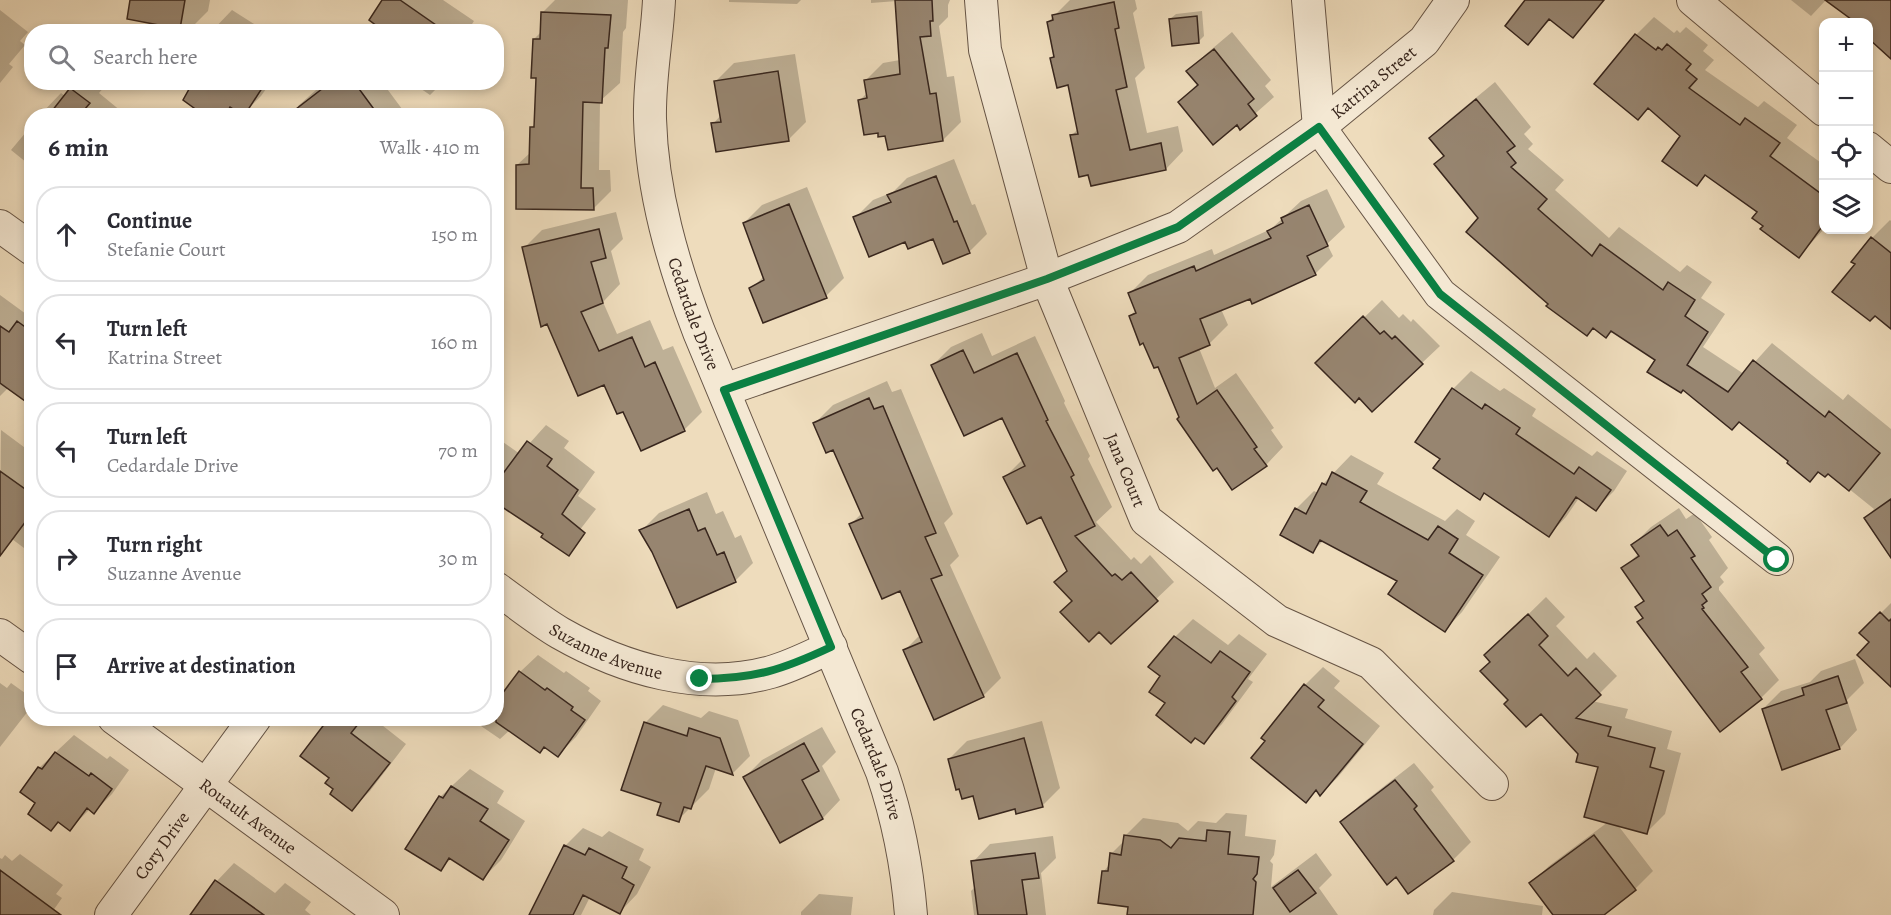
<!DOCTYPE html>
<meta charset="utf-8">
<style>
:root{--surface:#fff;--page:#f2f2f3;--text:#2b2b33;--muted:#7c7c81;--line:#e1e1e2}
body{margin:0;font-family:Alegreya,serif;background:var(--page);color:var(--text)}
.controls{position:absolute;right:18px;top:18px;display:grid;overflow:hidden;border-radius:12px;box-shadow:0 3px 9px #0003}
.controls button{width:54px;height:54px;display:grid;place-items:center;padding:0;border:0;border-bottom:2px solid var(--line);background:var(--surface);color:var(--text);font:30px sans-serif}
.stop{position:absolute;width:18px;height:18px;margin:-14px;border:4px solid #0b8043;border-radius:50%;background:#fff}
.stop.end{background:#0b8043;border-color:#fff;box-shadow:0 2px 6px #0008}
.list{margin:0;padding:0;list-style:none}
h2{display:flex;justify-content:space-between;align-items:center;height:78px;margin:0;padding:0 24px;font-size:26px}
h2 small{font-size:20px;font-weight:400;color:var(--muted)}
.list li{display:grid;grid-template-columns:39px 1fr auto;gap:18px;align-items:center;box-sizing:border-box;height:96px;margin:0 12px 12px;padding:0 12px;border:2px solid var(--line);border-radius:24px}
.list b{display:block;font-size:22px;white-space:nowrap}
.list p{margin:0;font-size:20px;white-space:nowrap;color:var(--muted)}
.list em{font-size:20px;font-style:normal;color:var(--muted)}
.icon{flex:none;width:33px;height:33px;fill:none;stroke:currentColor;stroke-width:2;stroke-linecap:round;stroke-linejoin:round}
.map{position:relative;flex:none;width:1891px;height:915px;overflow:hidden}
.search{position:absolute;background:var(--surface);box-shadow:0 3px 9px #0003;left:24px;top:24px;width:480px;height:66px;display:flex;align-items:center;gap:15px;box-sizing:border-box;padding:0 21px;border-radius:24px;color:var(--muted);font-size:22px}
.panel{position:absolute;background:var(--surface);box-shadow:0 3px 9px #0003;left:24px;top:108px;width:480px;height:618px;border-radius:24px}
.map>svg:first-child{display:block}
</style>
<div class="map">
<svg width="1891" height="915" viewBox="0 0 1891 915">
<rect width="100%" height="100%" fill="#eedcbc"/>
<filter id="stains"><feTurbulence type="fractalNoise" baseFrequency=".00333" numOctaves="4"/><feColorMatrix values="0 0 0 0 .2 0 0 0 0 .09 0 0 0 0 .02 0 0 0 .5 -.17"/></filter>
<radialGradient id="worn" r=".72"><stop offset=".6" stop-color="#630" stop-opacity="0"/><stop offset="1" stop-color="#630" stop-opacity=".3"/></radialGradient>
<path fill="#0003" d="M132 0H210L208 11 190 29 129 18Z
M384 0H443L474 21 467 32H387Z
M555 0H628L626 28 623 32 620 83 600 101 599 170H610L611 191 593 209 517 165 531 152V128L536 123 538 77 534 39 541 32 543 12Z
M729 0H801L797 4 729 2Z
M871 0H950L948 5V17L939 26 947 77 954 76 961 122 943 140 886 134 860 100 867 93 865 81 883 63 900 60 897 1 871 3Z
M1070 0H1135L1137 9 1133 13 1145 68 1135 78 1147 133 1178 126 1183 151 1166 169 1089 173 1071 136 1078 129 1069 83 1052 58 1055 55 1048 22Z
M1528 0H1605L1572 36 1551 19 1528 43Z
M1791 0H1826L1811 16Z
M0 10 28 32 20 41 25 45 9 64 13 67 0 83Z
M232 10 257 26 254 32H211Z
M1202 11 1204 36 1199 41 1170 19 1176 14Z
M1654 17 1674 33 1677 30 1680 33 1686 27 1708 45 1703 51 1714 60 1705 70 1758 107 1764 101 1797 125 1787 138 1824 165V229L1799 256 1765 226 1759 212 1707 174 1697 184 1682 136 1636 35Z
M1232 32 1271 80 1265 86 1274 97 1240 127 1237 123 1180 102 1198 83 1188 71 1206 54Z
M795 54 806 122 788 140 713 124 721 115 716 81 734 63Z
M78 82H103L106 85 99 93 127 116H39L61 93 65 96Z
M185 82H271L261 96 243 114 234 108 226 116H208L193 87Z
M325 82H382L405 113 402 116H305L298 106Z
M411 82H443L430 95Z
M1495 82 1531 127 1524 134 1533 144 1528 149 1564 180 1555 190 1609 238 1619 227 1680 272 1687 265 1712 282 1701 298 1725 314 1703 347 1744 374 1772 343 1843 400 1848 394 1891 429V549L1866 518 1874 509 1828 472 1791 461 1657 359 1612 329 1594 327 1550 304 1480 218 1446 155 1431 138 1449 120Z
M32 125V167L11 150Z
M954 159 972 205 975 204 987 234 969 252 934 237 906 240 855 218 873 200 893 192 907 178Z
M807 187 844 278 826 296 751 289 764 276 744 223 762 205Z
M1327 189 1345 227 1327 244 1333 256 1315 274 1221 309 1228 325 1210 343 1199 348 1215 388 1236 373 1274 428 1271 430 1283 447 1266 465 1180 417 1158 365 1130 316 1136 310 1130 293 1148 275 1212 249 1214 255 1271 229 1301 201Z
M616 212 623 239 611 251 620 284 603 302 617 334 650 320 663 350 673 346 702 412 684 430 624 410 605 383 524 248 542 230Z
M1890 220 1891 221V327L1857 264 1872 238Z
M0 295 26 314 32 309V405L9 387 0 396Z
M1382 300 1399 318 1403 314 1411 322 1413 319 1440 346 1422 363 1359 396 1318 363Z
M982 333 992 356 1035 336 1065 401 1064 403 1090 456 1088 459 1112 507 1096 522 1131 560 1134 557 1141 564 1150 555 1174 582 1111 642 1068 571 1042 515 1005 477 1023 459 1003 416 933 365 951 347Z
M1471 371 1500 391 1504 388 1536 409 1532 416 1592 456 1597 451 1627 471 1614 491 1596 509 1579 498 1566 517 1549 535 1486 492 1479 498 1442 458 1453 389Z
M887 381 892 392 901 389 953 514 944 523 959 556 950 565 1001 678 983 696 904 651 920 635 901 589 851 524 862 513 834 448 815 423 833 405Z
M546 425 569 441 564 448 595 472 578 496 596 509 579 531 545 534 496 502V437L520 454Z
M1 430 32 453V554L0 530Z
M1351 455 1384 473 1377 484 1445 521 1457 509 1475 521 1466 535 1500 557 1462 612 1445 630 1399 581 1324 540 1312 552 1296 509 1314 491 1318 493 1323 484Z
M707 492 716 514 723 511 735 538 741 535 753 563 735 581 653 551 641 531 659 513Z
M1679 508 1686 519 1695 513 1712 537 1709 540 1728 568 1720 577 1724 582 1719 587V590L1765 648 1759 654 1779 680 1761 698 1644 617 1637 607 1645 599 1623 569 1639 553 1633 545 1651 527Z
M1546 597 1565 617 1556 626 1587 659 1594 652 1617 676 1592 701 1628 709 1625 718 1672 731 1667 749 1681 753 1665 814 1647 832 1617 824 1653 871 1635 889 1601 915H1555L1531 883 1549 866 1608 822 1599 766 1580 753 1541 712 1510 700 1492 662 1504 638Z
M1891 603V685L1871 642 1861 633Z
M1193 619 1228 645 1239 634 1267 654 1248 679 1253 682 1222 724 1204 742 1167 703 1163 676 1175 637Z
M538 655 564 673 566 671 590 688 588 691 601 701 576 737 558 755 545 745 510 730 500 739 481 726 486 718H496L520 672Z
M1855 659 1864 683 1847 700 1857 730 1840 748 1763 709 1781 691 1810 682 1821 671Z
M1323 667 1340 681 1334 688 1380 726 1338 777 1321 794 1317 789 1306 801 1263 737 1305 685Z
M0 683 7 688 11 683 32 698V706L0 747Z
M663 705 701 718 709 711 738 720 750 756 733 773 716 768 709 789 678 820 645 723Z
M331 718H373L406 744 370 791 352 809 335 789 331 778Z
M1042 721 1060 788 1042 806 1016 807 974 795 949 759 967 741Z
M822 727 836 752 822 766 840 800 823 818 780 841 745 777 762 760Z
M74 735 107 759 110 756 129 770 112 794 94 812 90 809 70 829 37 803 39 768Z
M1414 763 1434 787 1431 790 1471 842 1453 860 1342 822 1360 805Z
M470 769 504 791 497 803 525 821 501 860 483 878 452 858 440 869V797Z
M1226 813 1247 815 1245 836 1276 840 1274 855 1270 861 1273 864 1271 887 1316 853 1332 875 1319 888 1338 915H1140L1129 906 1103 872 1110 864 1111 854 1124 841 1125 836 1143 818 1178 823 1188 831 1198 821 1216 823Z
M583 828 602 837 609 831 644 849 639 860 651 867 637 894 620 912 590 897 581 915H531L565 846Z
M1053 836 1056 858 1041 873 1046 915H974L971 891 976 886 973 862 990 844Z
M20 854 63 885 56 894 62 898 50 915H0V858L2 859 5 855 12 861Z
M234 863 275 893 285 883 311 902 305 910 311 915H192L217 881Z
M1452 892 1543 906 1542 915H1433L1434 910Z
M819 894 853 897 851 915H801V912Z"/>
<path fill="#978570" stroke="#38261d" stroke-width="1.5" d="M130 0H185L180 29 127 19Z
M382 0H400L446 32H385L369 20Z
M895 0H932L933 21H930L931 36 920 37 930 94 936 93 943 141 888 150 885 136 878 137V133L864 135 858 100 867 98 864 80 900 74Z
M1525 0H1604L1573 38 1549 19 1528 45 1505 26Z
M1825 0H1891V59L1869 39V22H1855Z
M1114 2 1119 28 1115 29 1127 87 1116 90 1130 150 1161 143 1166 170 1091 186 1088 175 1079 177 1070 135 1078 134 1068 85 1057 88 1050 58 1054 57 1047 22 1053 20 1052 15Z
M541 12 611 15 608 48H605L602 103 583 102 581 188H593L594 210 516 209V165L529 164 530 127H534L536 78H531L533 39H540Z
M1197 16 1199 43 1172 46 1169 19Z
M1635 34 1656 50 1658 47 1662 50 1667 44 1691 64 1686 70 1697 79 1689 88 1740 125 1745 118 1780 143 1770 156 1824 196V224L1799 258 1760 229 1763 226 1752 218 1757 212 1705 175 1697 186 1662 161 1680 136 1648 108 1638 120 1594 84Z
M1214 49 1254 99 1248 104 1257 116 1240 130 1237 125 1213 145 1178 102 1198 85 1186 71Z
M778 71 789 141 716 152 711 123 721 122 714 81Z
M193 82H266L244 116 230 107 225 116H205L183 100Z
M331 82H354L379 116H287Z
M70 88 90 103 79 116H48Z
M1476 99 1515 146 1507 152 1516 163 1511 167 1547 199 1538 209 1592 256 1600 244 1663 290 1668 282 1695 300 1685 316 1708 332 1687 365 1728 392 1753 360 1825 417 1829 411 1880 453 1849 491 1828 474 1825 477 1818 472 1810 482 1787 463 1788 461 1739 422 1732 430 1683 390 1681 393 1647 372 1655 360 1611 331 1606 338 1593 328 1587 336 1546 306 1548 304 1466 232 1478 218 1434 164 1444 156 1429 138Z
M936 176 954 222 957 221 970 253 943 264 933 239 908 249 905 242 869 257 853 217 891 202 887 195Z
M789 204 827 298 763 323 749 288 764 280 743 223Z
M1309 205 1328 246 1307 256 1316 275 1252 304 1250 299 1200 319 1210 345 1179 358 1197 404 1217 390 1257 447 1254 449 1267 466 1232 490 1217 468 1213 471 1177 419 1179 417 1158 367 1154 368 1143 343 1140 345 1129 316 1136 313 1128 293 1194 266 1196 271 1271 238 1267 231 1283 223 1281 218Z
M599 229 606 258 591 262 603 303 581 312 599 351 632 337 645 367 655 362 685 431 641 451 623 412 617 414 604 385 578 396 547 324 541 327 522 247Z
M1871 237 1891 253V329L1875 316 1870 321 1832 292 1855 264 1851 262Z
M1363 316 1380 334 1384 331 1392 339 1395 336 1423 364 1372 412 1359 398 1355 403 1315 363Z
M17 321 32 332V406L0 383V326L9 332Z
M963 350 974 373 1017 353 1048 420 1046 421 1074 475 1071 477 1095 526 1075 536 1112 576 1115 574 1122 580 1131 572 1158 601 1111 644 1099 632 1089 642 1060 612 1072 601 1054 582 1067 571 1041 517 1027 524 1003 477 1025 466 1002 418 964 436 931 365Z
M1452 388 1482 409 1485 404 1520 428 1516 434 1574 474 1579 467 1611 490 1596 511 1576 497 1549 537 1484 493 1480 500 1433 468 1440 459 1415 442Z
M869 398 874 409 883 406 936 533 925 537 942 575 931 579 984 697 934 720 903 650 922 642 900 591 882 599 849 524 863 518 833 450 826 453 813 423Z
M527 441 552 459 547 466 578 490 562 514 585 533 569 556 541 537 543 534 496 503V483Z
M0 471 32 494V513L0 556Z
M1332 472 1367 491 1360 502 1428 540 1438 526 1458 539 1449 553 1483 575 1445 632 1388 594 1397 581 1320 540 1313 553 1280 535 1295 508 1306 514 1322 483 1326 485Z
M1891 499V558L1864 518Z
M689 509 698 531 705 528 717 555 724 552 736 582 677 608 652 552 639 530Z
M1660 525 1668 536 1677 530 1695 556 1691 558 1711 587 1702 594 1707 601 1702 605 1704 608 1702 609 1748 667 1741 672 1762 699 1720 732 1637 622 1643 618 1635 607 1644 601 1621 568 1639 556 1631 545Z
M1880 612 1889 621 1891 619V687L1857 655 1869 642 1859 633Z
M1528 614 1548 636 1539 645 1568 676 1576 668 1601 695 1576 718 1611 727 1608 736 1655 748 1650 767 1664 771 1647 834 1584 817 1598 767 1576 762 1578 754 1541 714 1526 727 1504 704 1508 700 1480 671 1490 662 1484 655Z
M1174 636 1211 663 1220 651 1250 672 1232 697 1236 701 1204 744 1195 738 1191 743 1156 715 1165 703 1149 692 1160 676 1148 667Z
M519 671 545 690 547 688 573 707 571 710 585 720 558 757 544 747 540 753 496 722V702Z
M1838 676 1847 703 1826 710 1840 749 1782 770 1762 709 1804 695 1802 688Z
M1304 684 1324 700 1318 707 1363 744 1320 796 1316 790 1306 803 1251 758 1265 741 1261 738Z
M329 718H363L351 733 390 763 352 811 330 794 333 789 325 783 329 778 300 756Z
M644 722 687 736 689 728 720 738 733 775 706 766 691 809 684 807 679 822 657 815 661 803 621 790Z
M1024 738 1043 807 1016 814 1015 809 979 819 973 796 962 799 959 789 956 790 948 759Z
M804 743 819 771 802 780 823 819 780 843 743 777Z
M55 752 89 776 91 773 112 789 94 814 87 808 70 831 58 822 51 831 28 814 35 803 20 792 38 767 42 769Z
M1395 780 1417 806 1414 809 1454 861 1408 894 1396 877 1387 885 1340 822Z
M451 786 488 809 480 821 509 840 483 880 449 858 441 871 405 849 439 796 443 798Z
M1207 830 1230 832 1228 854 1259 857 1257 874 1253 879 1256 882 1253 915H1127L1128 907 1098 903 1102 871H1108L1110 853 1121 855 1124 835 1160 840 1171 848 1179 838 1206 841Z
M1594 835 1636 890 1604 915H1553L1529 883Z
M564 845 585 855 589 848 627 867 622 878 634 885 620 914 583 895 573 915H529Z
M1035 853 1039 878 1022 880 1027 915H978L971 861Z
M0 870 61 915H0Z
M1298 870 1316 893 1290 912 1273 888Z
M215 880 264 915H190Z"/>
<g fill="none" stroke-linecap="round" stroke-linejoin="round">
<g stroke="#665445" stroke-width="34">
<g id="street">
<path id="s1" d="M659 0C657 40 649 79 650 119 652 192 673 264 699 332L882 772C898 819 907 865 911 915"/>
<path id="s2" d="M981 0 985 50 1047 279 1146 520 1277 621 1371 663 1492 784"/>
<path d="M1308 0 1319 127 1440 294 1777 559"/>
<path d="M1693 0 1824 110"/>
<path d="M1868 148 1891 167"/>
<path d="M0 226 32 249"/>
<path id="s3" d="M724 390 1047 279 1178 227 1319 127 1424 41 1453 0"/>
<path id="s4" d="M496 588C517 603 538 620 560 633 623 669 700 692 771 672 792 666 811 656 831 647"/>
<path d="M0 635 32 658"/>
<path id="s5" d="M114 718 383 915"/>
<path id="s6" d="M111 915 255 718"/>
</g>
</g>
<use href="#street" stroke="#f4e8d3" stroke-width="32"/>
</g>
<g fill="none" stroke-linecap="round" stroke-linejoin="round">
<path stroke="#0b8043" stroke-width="8" d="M700 679C754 679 782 670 831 647L724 390 1047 279 1178 227 1319 127 1440 294 1777 560"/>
</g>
<g text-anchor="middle" stroke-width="4.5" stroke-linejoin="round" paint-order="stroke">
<g font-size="18" fill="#38261d" stroke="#f4e8d3">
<text dy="6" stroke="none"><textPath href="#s3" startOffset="726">Katrina Street</textPath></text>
<text dy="6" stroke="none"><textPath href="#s1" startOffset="320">Cedardale Drive</textPath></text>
<text dy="6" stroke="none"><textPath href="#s2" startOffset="494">Jana Court</textPath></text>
<text dy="6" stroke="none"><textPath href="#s4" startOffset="128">Suzanne Avenue</textPath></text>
<text dy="6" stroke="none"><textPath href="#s1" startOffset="806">Cedardale Drive</textPath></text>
<text dy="6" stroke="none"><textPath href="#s5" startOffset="166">Rouault Avenue</textPath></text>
<text dy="6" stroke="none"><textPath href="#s6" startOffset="86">Cory Drive</textPath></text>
</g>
</g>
<rect width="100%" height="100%" filter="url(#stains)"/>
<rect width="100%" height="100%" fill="url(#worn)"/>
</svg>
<div class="controls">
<button>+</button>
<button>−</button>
<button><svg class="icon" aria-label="locate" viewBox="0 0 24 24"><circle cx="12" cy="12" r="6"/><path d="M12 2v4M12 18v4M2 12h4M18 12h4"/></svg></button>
<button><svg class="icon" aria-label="layers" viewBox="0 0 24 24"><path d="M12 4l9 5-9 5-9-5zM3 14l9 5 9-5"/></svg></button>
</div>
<div class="stop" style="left:1777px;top:560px"></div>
<div class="stop end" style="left:700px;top:679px"></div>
<div class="search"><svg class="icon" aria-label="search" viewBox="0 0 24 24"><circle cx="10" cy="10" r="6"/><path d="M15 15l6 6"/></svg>Search here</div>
<section class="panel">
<h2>6 min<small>Walk · 410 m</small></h2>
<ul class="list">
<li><svg class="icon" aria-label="ahead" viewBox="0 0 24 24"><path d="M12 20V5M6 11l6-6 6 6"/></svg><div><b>Continue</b><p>Stefanie Court</p></div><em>150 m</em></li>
<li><svg class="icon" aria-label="left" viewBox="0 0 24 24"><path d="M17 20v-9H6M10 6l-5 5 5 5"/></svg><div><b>Turn left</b><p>Katrina Street</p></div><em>160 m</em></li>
<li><svg class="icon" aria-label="left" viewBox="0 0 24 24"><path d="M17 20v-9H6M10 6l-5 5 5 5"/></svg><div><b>Turn left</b><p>Cedardale Drive</p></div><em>70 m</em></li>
<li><svg class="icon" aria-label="right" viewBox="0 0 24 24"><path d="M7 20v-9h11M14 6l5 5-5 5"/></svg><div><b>Turn right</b><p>Suzanne Avenue</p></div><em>30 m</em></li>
<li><svg class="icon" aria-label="arrive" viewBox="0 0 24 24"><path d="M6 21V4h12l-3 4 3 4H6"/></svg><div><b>Arrive at destination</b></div></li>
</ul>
</section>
</div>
